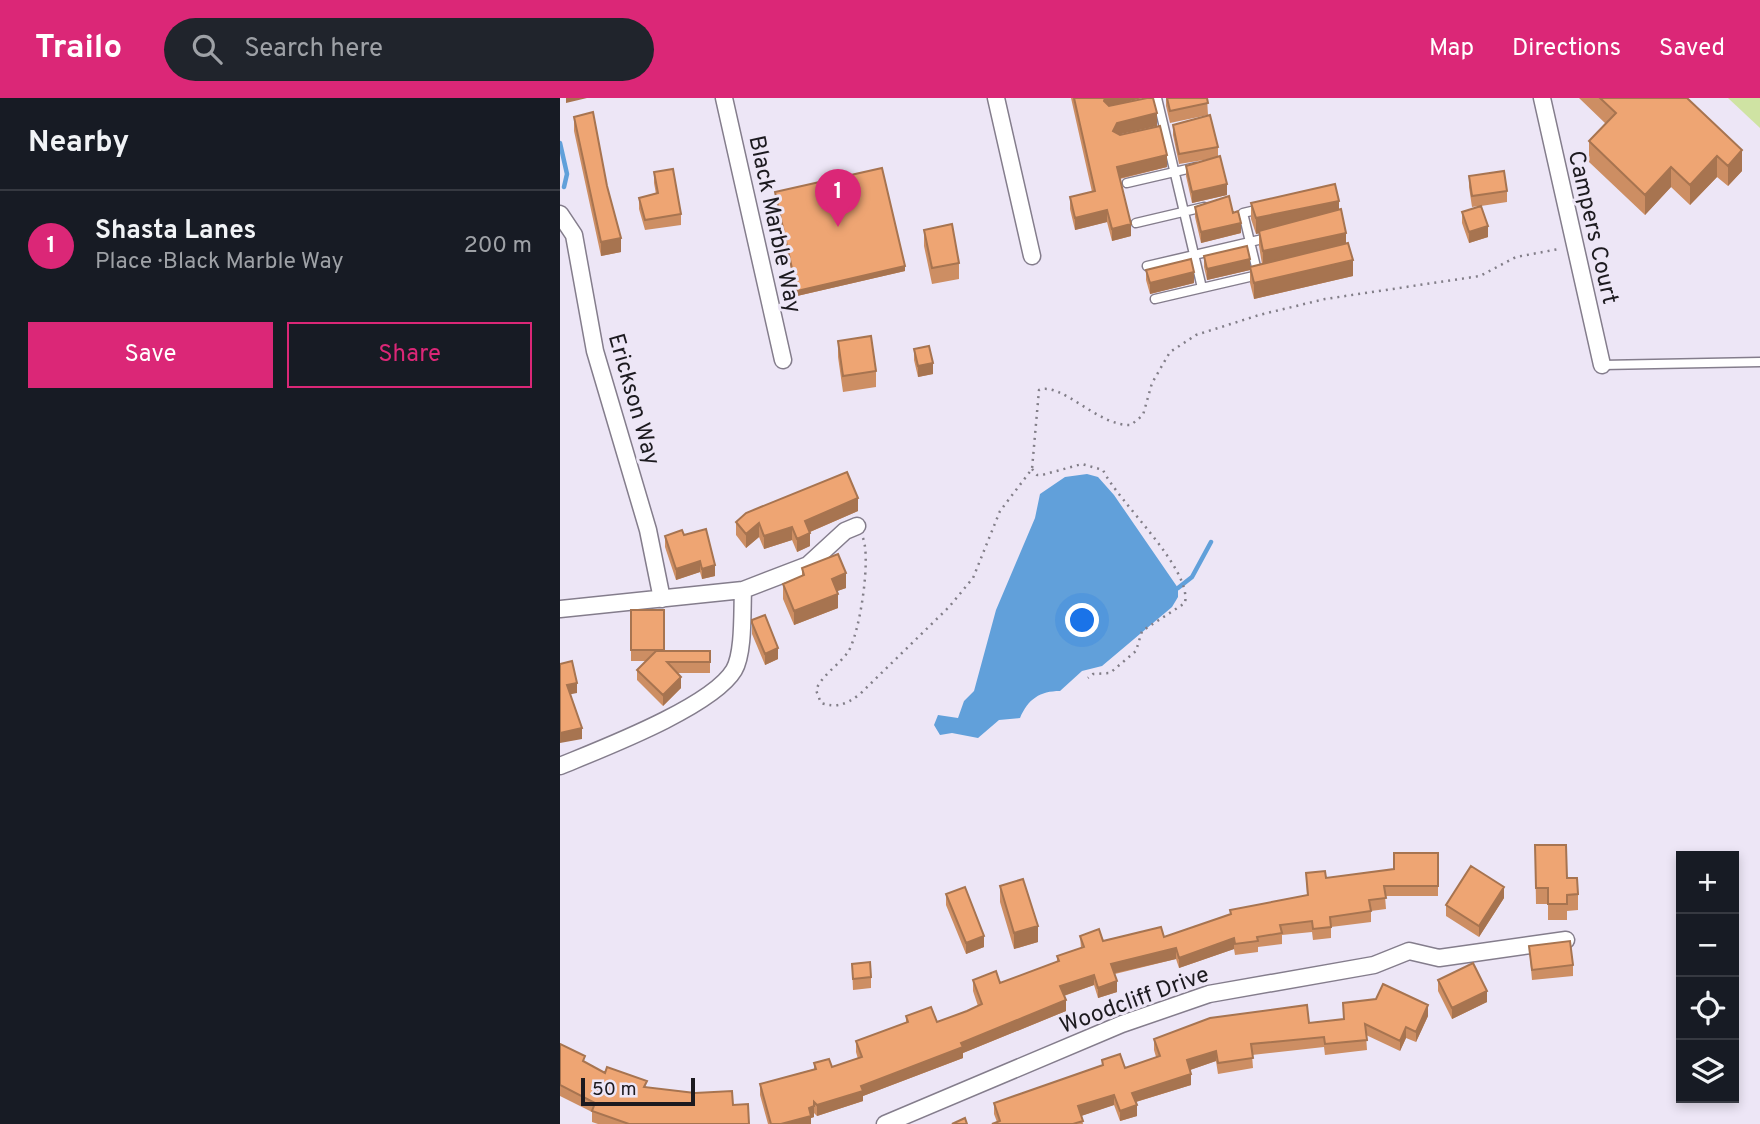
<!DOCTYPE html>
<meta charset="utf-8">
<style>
:root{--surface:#171b24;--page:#20242c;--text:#f1f3f6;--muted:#9ea1a6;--line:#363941;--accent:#db2777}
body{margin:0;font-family:Overpass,sans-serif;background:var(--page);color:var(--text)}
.controls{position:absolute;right:21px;bottom:21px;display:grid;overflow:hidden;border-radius:0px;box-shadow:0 4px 10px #0003}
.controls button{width:63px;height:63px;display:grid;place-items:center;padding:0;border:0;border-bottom:2px solid var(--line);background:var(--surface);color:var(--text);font:35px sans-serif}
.scale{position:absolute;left:21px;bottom:18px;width:114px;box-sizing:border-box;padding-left:7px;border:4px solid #1c1a1f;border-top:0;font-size:19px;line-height:24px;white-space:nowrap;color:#1c1a1f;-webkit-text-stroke:5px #ede6f6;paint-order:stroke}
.you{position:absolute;left:523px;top:523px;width:24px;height:24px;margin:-18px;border:5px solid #fff;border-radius:50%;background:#1a73e8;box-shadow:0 0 0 10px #1a73e833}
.badge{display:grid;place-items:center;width:46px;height:46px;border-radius:50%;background:var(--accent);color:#fff;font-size:23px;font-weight:700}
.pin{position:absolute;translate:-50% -58px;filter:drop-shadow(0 2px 4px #0008)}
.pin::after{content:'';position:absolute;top:37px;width:24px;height:21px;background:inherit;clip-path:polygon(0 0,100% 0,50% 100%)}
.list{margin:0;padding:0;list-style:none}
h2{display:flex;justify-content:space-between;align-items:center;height:91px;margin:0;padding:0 28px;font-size:30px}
h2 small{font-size:23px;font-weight:400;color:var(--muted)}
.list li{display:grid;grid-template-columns:46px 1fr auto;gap:21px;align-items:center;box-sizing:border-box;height:112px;padding:0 28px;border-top:2px solid var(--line)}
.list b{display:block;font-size:26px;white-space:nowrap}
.list p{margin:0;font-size:23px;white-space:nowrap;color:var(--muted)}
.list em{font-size:23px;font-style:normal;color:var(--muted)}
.actions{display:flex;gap:14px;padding:21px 28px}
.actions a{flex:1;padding:16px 0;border:2px solid var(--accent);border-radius:0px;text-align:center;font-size:24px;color:var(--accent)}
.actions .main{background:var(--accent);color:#fff}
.icon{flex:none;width:38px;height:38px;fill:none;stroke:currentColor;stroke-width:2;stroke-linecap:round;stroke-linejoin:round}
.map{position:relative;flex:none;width:1200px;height:1026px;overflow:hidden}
header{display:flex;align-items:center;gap:42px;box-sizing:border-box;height:98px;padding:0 35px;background:var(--accent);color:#fff}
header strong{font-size:33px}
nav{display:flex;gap:38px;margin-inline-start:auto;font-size:24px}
.search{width:490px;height:63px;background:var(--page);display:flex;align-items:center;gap:18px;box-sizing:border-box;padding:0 24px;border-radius:38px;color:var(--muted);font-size:26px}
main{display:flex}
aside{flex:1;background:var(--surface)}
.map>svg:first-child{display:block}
</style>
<header>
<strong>Trailo</strong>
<div class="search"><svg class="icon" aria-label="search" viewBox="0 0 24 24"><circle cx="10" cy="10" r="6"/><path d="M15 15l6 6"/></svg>Search here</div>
<nav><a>Map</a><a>Directions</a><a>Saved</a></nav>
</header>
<main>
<aside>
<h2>Nearby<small></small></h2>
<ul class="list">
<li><span class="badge">1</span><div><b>Shasta Lanes</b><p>Place · Black Marble Way</p></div><em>200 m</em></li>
</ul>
<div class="actions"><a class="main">Save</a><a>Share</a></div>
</aside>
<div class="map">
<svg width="1200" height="1026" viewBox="0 0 1200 1026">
<rect width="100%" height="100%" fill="#ede6f6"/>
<path fill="#cfe3a3" d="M1168 0H1200V30Z"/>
<path fill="#61a0da" d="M527 376 538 379 554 397 618 490V499L612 509 542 568 522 573 500 593C480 593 468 601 460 620L439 622 418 640 392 635 380 637 374 627 378 617 398 620 404 603 414 593 436 512 475 420 480 396 505 379Z"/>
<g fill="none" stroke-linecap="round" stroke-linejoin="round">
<path stroke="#61a0da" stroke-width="4.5" d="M0 45 7 76 4 89
M618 490 632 479 651 444"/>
<g stroke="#847d8c" stroke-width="11">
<path id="lane" d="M597 0 642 190 698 177
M567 85 636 69
M576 125 644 109
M587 168 707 140
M698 177 683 115 700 111
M595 201 642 190
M1042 267 1200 264"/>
</g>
<g stroke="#847d8c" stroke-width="19">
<path id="street" d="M164 0 223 262
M436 0 472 158
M982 0 1042 267
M0 116 14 137 35 253 88 432 102 501
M0 511 183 492 248 467 285 433 297 428
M0 668C41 651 152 609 174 572 184 555 182 513 183 492
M325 1026 562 926 649 896 814 867 849 853 879 860 1006 842"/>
</g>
<path stroke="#827e88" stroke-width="2.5" stroke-dasharray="2 5" stroke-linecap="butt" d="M472 371 477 377H482L522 366 543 372C558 404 632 470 625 505L582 533 576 553 550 575 533 576 528 580
M303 440C311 461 300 535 288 554 279 567 262 577 256 592L261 605C276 610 285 607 299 597L389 509 413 480 440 413 472 371 479 292C501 283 539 329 571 327L583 317 592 285 610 254 636 237 699 217 765 201 920 178 956 159 999 151"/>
<use href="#lane" stroke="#fff" stroke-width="8"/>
<use href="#street" stroke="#fff" stroke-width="16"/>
</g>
<path fill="#cd8e63" d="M511 0H582L549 8 597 28 559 36 607 69 560 81 571 138 552 143 547 124 515 132 510 111V99L532 94Z
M606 0H647L648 17 610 25 606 8Z
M1019 0H1127L1182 73 1168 88 1157 79 1130 107 1111 89 1085 117 1029 64V43L1046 26Z
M14 19 47 88 61 154 41 158 14 33Z
M613 27 658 49V59L667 97 632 105 626 78V68L650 61 619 66 613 37Z
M94 74 121 116V127L85 132 79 111V100L96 96 94 85Z
M909 78 947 93V104L921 108 928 139 909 145 902 125V114L919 108 912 109 909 89Z
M215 94 345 173 237 198 215 99Z
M691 105 779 112 793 178 694 201 690 185V169L702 166 699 148V135L696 136 691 121Z
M635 109 673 115 681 135 641 145 635 119Z
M364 132 399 165V181L372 186 364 148Z
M644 158 690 172 647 182 644 169Z
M586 172 634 185 590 196 586 182Z
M278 243 316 273V289L283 294 278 259Z
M354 251 373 276 358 279 354 262Z
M298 413 250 434V448L237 454 232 442 204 451 199 439 186 450 176 437V424Z
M124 437 155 478 142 481 140 474 116 482 105 449V438Z
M242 470 286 490 277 493 278 510 234 527 223 501V486L242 478Z
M71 512 104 553H150V575H117L121 590 103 608 77 582V572L86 563H71Z
M192 525 218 561 205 567 192 536Z
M975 747 1007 780 1018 796V812L1007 813V822H988V806H976Z
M878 755V798H825L826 811 811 813V824L771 829V840L753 842 752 834 722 837V846L698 849V854L675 857 674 851 619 870 616 861 555 876 557 894 538 900 534 887 504 898 506 913 403 955V960L303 998V1003L257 1018 254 1015V1019L251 1020V1026H208L200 997V986L254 971V965L272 969 298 961 296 954V943L346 925V918L377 924 407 913 418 908 413 893V882L440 885 497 864V858L521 850 520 838 543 843 604 839 747 797 746 775 766 780 834 771Z
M440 788 478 844 454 851 440 804Z
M386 796 424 849 406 856 386 807Z
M944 800 919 839 886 818V807Z
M969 848 1013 867V878L972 882Z
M292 866 311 879V890L293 892Z
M878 882 927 904 892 921 878 893Z
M783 905 868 918 856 944 846 940 840 953 806 937 807 952 765 957 764 949 692 957 693 970 658 976 656 963 630 972 631 987 576 1004 577 1018 560 1023 554 1007 521 1018 523 1026 437 1024 434 1016V1005L542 967V962L565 970 596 959 594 952V941L783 921Z
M0 946 25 964 45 975 87 989 173 1007 189 1026H38L32 1024V1014L0 998Z"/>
<path fill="#a77450" d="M6 0H27L6 5Z
M545 0H582L546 9 544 3Z
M597 15V28L557 37 553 33 557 25Z
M1182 52V73L1168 88V68Z
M607 57V69L557 81V69Z
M1157 58V79L1130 107V87Z
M1111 69V89L1085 117V97Z
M667 86V97L632 105V94Z
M779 103V119L696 136V120Z
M547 112V124L515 132V120Z
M681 125V135L641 145V134Z
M571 126V138L552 143V131Z
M928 128V139L909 145V134Z
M786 135V151L703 169V153Z
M61 140V154L41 158V144Z
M690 161V172L647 182V171Z
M793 162V178L694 201V185Z
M345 168V173L237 198V193Z
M634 174V185L590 196V185Z
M373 265V276L358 279V268Z
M298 400V413L245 436V423Z
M199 425V439L186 450V436Z
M232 429V442L204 451V438Z
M250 435V448L237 454V441Z
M140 463V474L116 482V471Z
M155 467V478L142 481V471Z
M286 475V490L272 495V481Z
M278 496V510L234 527V513Z
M218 550V561L205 567V556Z
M121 579V590L103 608V597Z
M17 585V595L7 597V587Z
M22 630V641L0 645V635Z
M944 789V800L919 839V828Z
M478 828V844L454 851V835Z
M424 838V849L406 856V845Z
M674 840V851L619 870V860Z
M616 850V861L551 876V866Z
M534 877V887L500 899V888Z
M557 883V894L538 900V890Z
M927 893V904L892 921V910Z
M506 902V913L403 955V960L303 998V1003L257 1018V1007L401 945Z
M868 907V918L856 944V934Z
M846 929V940L840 953V943Z
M656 953V963L627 973V962Z
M631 976V987L572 1005V995Z
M554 997V1007L518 1019V1008Z
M577 1007V1018L560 1023V1013Z
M254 1008V1019L251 1020V1026H221L249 1010Z"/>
<path fill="#eea573" stroke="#a77450" stroke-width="2" d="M514 0H545L544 3 549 8 587 0H593L597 15 557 25 553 33 560 37 600 28 607 57 557 69 571 126 552 131 547 112 515 120 510 99 535 93Z
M607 0H647L648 5 610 13Z
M1040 0H1127L1182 52 1168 68 1157 58 1130 87 1111 69 1085 97 1029 43 1056 15Z
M33 14 47 88 61 140 41 144 14 19Z
M650 17 658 49 619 56 613 27Z
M660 58 667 86 632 94 626 68Z
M322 70 345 168 237 193 215 94Z
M113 71 121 116 85 122 79 100 98 95 94 74Z
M944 73 947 93 912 98 909 78Z
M775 86 779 103 696 120 691 105Z
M669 98 673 115 678 113 681 125 641 134 635 109Z
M921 108 928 128 909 134 902 114Z
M781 111 786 135 703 153 699 133Z
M392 126 399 165 372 170 364 132Z
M788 145 793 162 694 185 690 169Z
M687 148 690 161 647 171 644 158Z
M631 161 634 174 590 185 586 172Z
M311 238 316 273 283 278 278 243Z
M369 248 373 265 358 268 354 251Z
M287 374 298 400 245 423 250 435 237 441 232 429 204 438 199 425 186 436 176 424 186 415Z
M146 431 155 467 142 471 140 463 116 471 105 438 122 432 124 437Z
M278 456 286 475 272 481 278 496 234 513 223 486 244 477 242 470Z
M71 512H104V552H71Z
M205 517 218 550 205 556 192 525V522Z
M96 553H150V564H107L121 579 103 597 77 572Z
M12 563 17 585 7 587 22 630 0 635V566Z
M975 747H1006L1007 780H1017L1018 796 1007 797V806H988V790H976Z
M834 755H878V788H824L826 800 809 802 811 813 770 819 771 829 753 831 752 823 720 827 722 835 697 839 698 843 675 846 674 840 619 860 616 850 551 866 557 883 538 890 534 877 500 888 506 902 401 945 403 949 301 988 303 993 257 1007 254 1004V1008L249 1010 251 1018 221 1026H211L200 986 256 971 254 965 269 961 272 969 302 959 296 943 348 924 346 918 371 909 377 924 407 913 422 906 413 882 436 873 440 885 499 863 497 858 524 849 520 838 539 831 543 843 601 829 604 839 671 816 670 812 748 797 746 775 765 773 766 780 834 771Z
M911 768 944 789 919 828 886 807Z
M463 781 478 828 454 835 440 788Z
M405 789 424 838 406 845 386 796Z
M1010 843 1013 867 972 872 969 848Z
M310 864 311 879 293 881 292 866Z
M913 865 927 893 892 910 878 882Z
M823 886 868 907 856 934 846 929 840 943 805 926 807 942 765 946 764 939 691 946 693 960 658 965 656 953 627 962 631 976 572 995 577 1007 560 1013 554 997 518 1008 523 1023 513 1026H432L440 1023 434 1005 543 967 542 962 560 956 565 970 600 958 594 941 650 920 747 907 749 925 784 921 783 905 816 901Z
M0 946 25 958 23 963 45 975 47 969 87 983 84 989 135 995 172 993 173 1007 188 1006 189 1026H69L32 1013 35 1005 0 987Z
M405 1020 407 1026H392Z"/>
<g text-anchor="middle" stroke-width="6" stroke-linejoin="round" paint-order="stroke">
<g font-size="23" fill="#1c1a1f" stroke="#ede6f6">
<text transform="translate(216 126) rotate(78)" y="8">Black Marble Way</text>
<text transform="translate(1034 129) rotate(77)" y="8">Campers Court</text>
<text transform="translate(75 301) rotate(74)" y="8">Erickson Way</text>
<text transform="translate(574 901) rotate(-20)" y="8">Woodcliff Drive</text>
</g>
</g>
</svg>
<div class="controls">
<button>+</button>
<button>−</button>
<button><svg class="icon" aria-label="locate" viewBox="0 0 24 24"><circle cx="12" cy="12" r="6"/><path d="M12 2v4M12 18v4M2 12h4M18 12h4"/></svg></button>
<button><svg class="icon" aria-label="layers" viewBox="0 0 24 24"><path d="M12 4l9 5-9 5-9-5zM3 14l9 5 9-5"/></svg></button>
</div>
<div class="scale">50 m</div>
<div class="you"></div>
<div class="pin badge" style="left:278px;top:129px">1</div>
</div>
</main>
